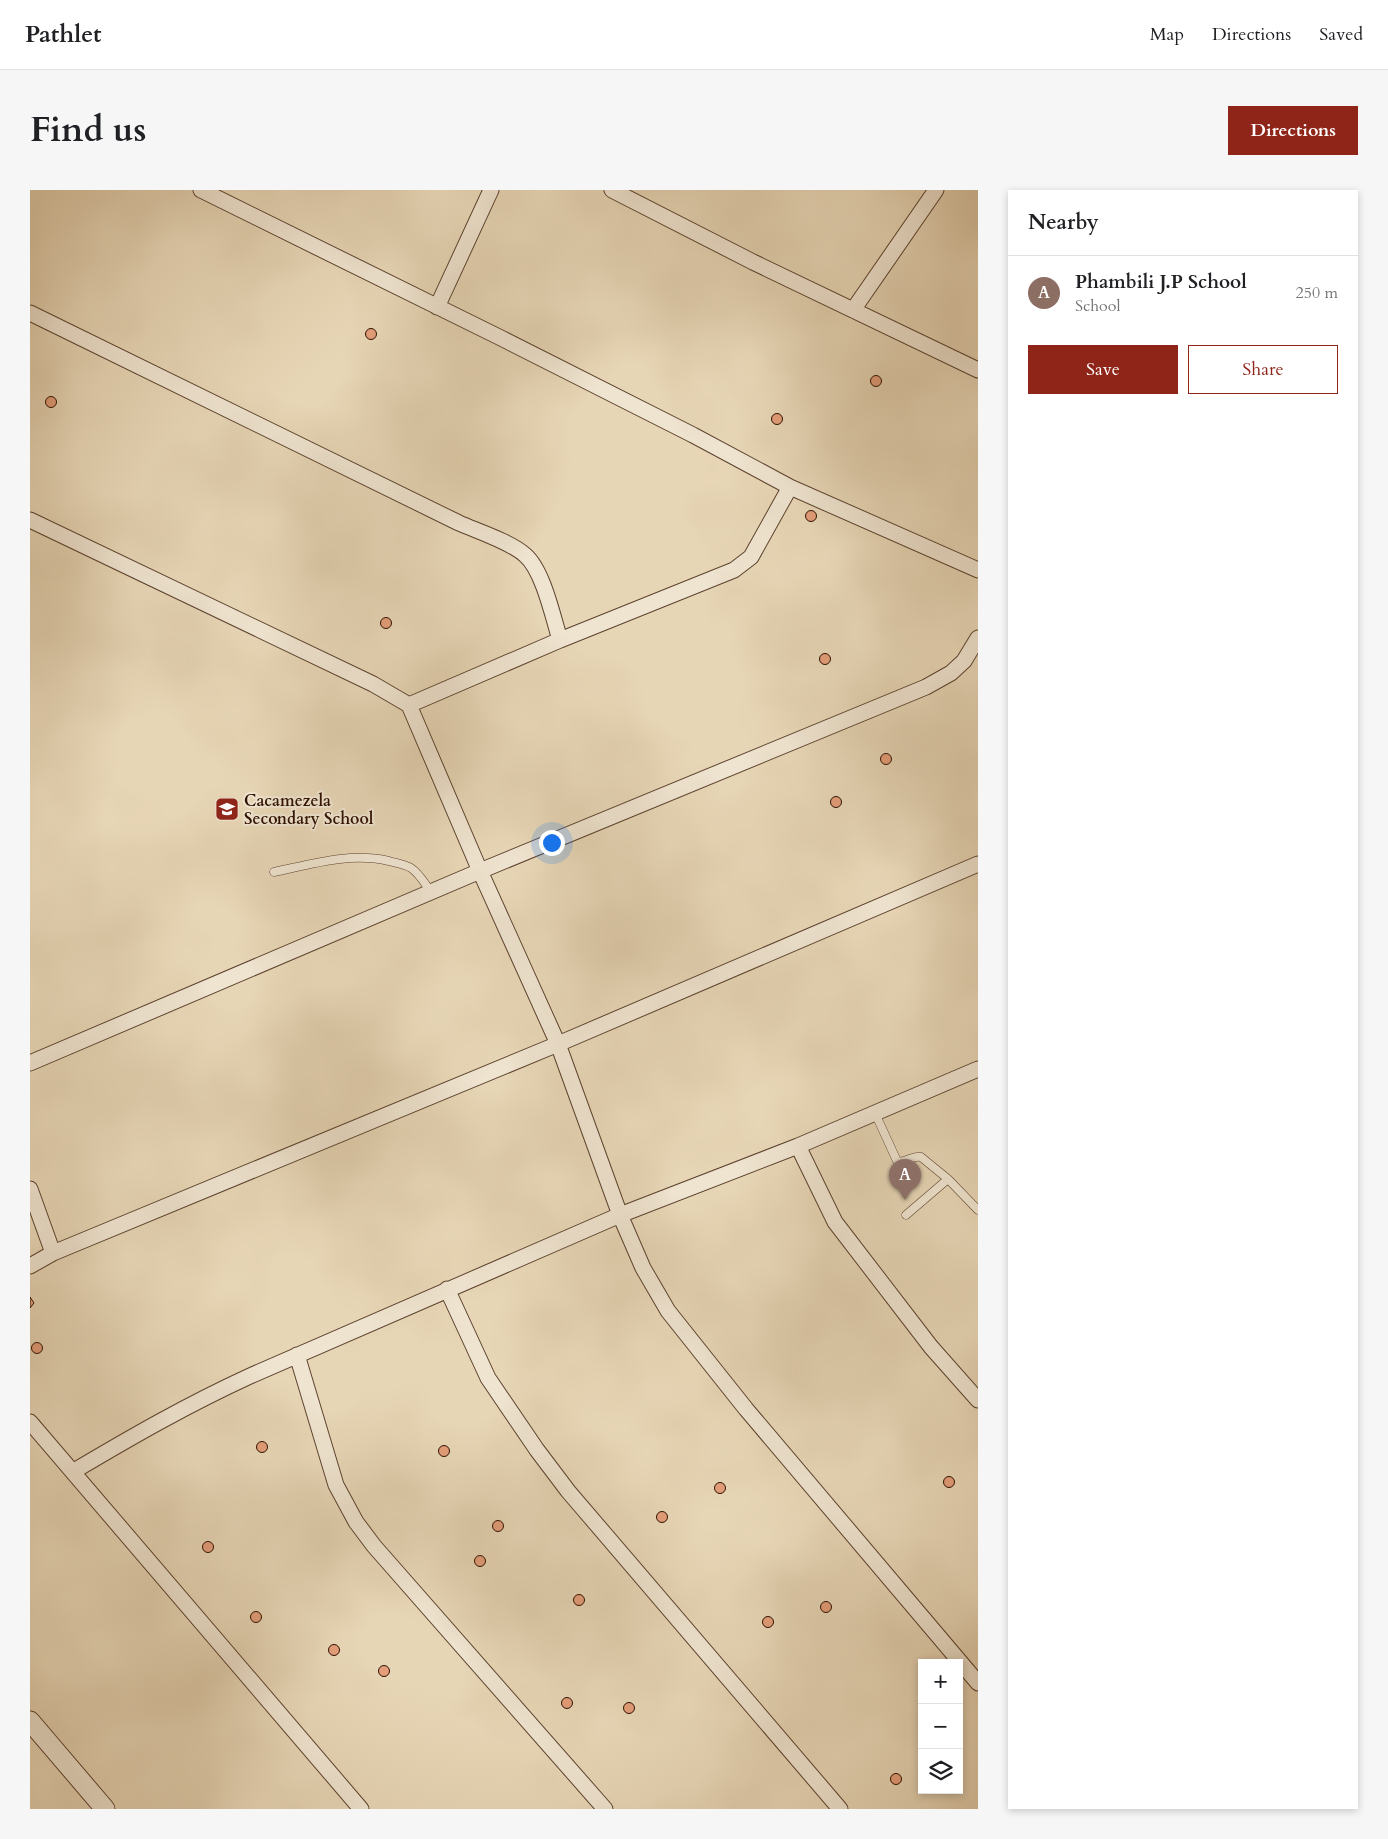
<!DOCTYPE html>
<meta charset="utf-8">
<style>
:root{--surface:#fff;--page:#f6f6f6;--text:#202124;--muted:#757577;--line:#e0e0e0;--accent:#8f2418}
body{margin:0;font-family:Cardo,serif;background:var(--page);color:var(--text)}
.controls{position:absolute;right:15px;bottom:15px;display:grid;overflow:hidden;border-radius:0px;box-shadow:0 2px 8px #0003}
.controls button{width:45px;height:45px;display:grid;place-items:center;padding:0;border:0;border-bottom:1px solid var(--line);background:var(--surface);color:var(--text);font:25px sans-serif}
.you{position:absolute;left:521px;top:652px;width:18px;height:18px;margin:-12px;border:4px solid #fff;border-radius:50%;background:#1a73e8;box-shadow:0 0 0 8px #1a73e833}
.badge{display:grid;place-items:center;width:32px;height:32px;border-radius:50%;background:var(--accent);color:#fff;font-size:16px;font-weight:700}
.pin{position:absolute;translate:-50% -41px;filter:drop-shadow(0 1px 2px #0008)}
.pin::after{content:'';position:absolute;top:26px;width:18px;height:15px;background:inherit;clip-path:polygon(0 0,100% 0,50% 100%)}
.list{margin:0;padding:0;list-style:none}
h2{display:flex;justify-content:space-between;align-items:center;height:65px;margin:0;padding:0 20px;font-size:21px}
h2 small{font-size:16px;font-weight:400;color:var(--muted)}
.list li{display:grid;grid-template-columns:32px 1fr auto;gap:15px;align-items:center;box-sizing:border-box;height:75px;padding:0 20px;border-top:1px solid var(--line)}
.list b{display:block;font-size:19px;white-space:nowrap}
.list p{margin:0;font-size:16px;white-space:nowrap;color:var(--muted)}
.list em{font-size:16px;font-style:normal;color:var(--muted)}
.actions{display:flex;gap:10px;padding:15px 20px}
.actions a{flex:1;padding:11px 0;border:1px solid var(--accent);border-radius:0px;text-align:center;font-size:18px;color:var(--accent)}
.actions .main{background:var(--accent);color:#fff}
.icon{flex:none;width:28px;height:28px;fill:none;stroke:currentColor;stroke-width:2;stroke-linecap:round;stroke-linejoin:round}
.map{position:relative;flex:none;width:948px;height:1619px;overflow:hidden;border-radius:0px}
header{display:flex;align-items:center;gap:30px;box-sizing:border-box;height:70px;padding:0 25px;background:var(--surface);border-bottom:1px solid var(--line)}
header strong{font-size:24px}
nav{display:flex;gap:28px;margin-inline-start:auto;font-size:18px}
.intro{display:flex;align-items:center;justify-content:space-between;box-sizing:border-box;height:120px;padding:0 30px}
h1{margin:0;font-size:35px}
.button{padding:12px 22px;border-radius:0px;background:var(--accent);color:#fff;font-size:18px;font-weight:700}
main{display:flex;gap:30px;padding:0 30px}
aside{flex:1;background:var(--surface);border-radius:0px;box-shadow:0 2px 8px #0003}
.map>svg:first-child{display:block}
</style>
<header>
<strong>Pathlet</strong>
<nav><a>Map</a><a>Directions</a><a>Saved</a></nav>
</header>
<div class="intro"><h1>Find us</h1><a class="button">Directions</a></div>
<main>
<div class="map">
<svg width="948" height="1619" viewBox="0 0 948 1619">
<rect width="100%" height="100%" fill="#e7d6b6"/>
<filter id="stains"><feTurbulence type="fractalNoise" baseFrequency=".004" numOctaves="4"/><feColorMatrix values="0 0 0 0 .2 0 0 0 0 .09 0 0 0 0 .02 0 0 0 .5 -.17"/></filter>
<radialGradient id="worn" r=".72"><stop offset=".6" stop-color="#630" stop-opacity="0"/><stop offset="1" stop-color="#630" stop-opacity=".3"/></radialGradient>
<path fill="#e49e7a" stroke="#2d1000" d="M335.5 144a5.5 5.5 0 1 1 11 0a5.5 5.5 0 1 1-11 0Z
M840.5 191a5.5 5.5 0 1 1 11 0a5.5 5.5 0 1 1-11 0Z
M15.5 212a5.5 5.5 0 1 1 11 0a5.5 5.5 0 1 1-11 0Z
M741.5 229a5.5 5.5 0 1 1 11 0a5.5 5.5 0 1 1-11 0Z
M775.5 326a5.5 5.5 0 1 1 11 0a5.5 5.5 0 1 1-11 0Z
M350.5 433a5.5 5.5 0 1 1 11 0a5.5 5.5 0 1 1-11 0Z
M789.5 469a5.5 5.5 0 1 1 11 0a5.5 5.5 0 1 1-11 0Z
M850.5 569a5.5 5.5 0 1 1 11 0a5.5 5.5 0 1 1-11 0Z
M800.5 612a5.5 5.5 0 1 1 11 0a5.5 5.5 0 1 1-11 0Z
M0 1107 4 1113 0 1118Z
M1.5 1158a5.5 5.5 0 1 1 11 0a5.5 5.5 0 1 1-11 0Z
M226.5 1257a5.5 5.5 0 1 1 11 0a5.5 5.5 0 1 1-11 0Z
M408.5 1261a5.5 5.5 0 1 1 11 0a5.5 5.5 0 1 1-11 0Z
M913.5 1292a5.5 5.5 0 1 1 11 0a5.5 5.5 0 1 1-11 0Z
M684.5 1298a5.5 5.5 0 1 1 11 0a5.5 5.5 0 1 1-11 0Z
M626.5 1327a5.5 5.5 0 1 1 11 0a5.5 5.5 0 1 1-11 0Z
M462.5 1336a5.5 5.5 0 1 1 11 0a5.5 5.5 0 1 1-11 0Z
M172.5 1357a5.5 5.5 0 1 1 11 0a5.5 5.5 0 1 1-11 0Z
M444.5 1371a5.5 5.5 0 1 1 11 0a5.5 5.5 0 1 1-11 0Z
M543.5 1410a5.5 5.5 0 1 1 11 0a5.5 5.5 0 1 1-11 0Z
M790.5 1417a5.5 5.5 0 1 1 11 0a5.5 5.5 0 1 1-11 0Z
M220.5 1427a5.5 5.5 0 1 1 11 0a5.5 5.5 0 1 1-11 0Z
M732.5 1432a5.5 5.5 0 1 1 11 0a5.5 5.5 0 1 1-11 0Z
M298.5 1460a5.5 5.5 0 1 1 11 0a5.5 5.5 0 1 1-11 0Z
M348.5 1481a5.5 5.5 0 1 1 11 0a5.5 5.5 0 1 1-11 0Z
M531.5 1513a5.5 5.5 0 1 1 11 0a5.5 5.5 0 1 1-11 0Z
M593.5 1518a5.5 5.5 0 1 1 11 0a5.5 5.5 0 1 1-11 0Z
M860.5 1589a5.5 5.5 0 1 1 11 0a5.5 5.5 0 1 1-11 0Z"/>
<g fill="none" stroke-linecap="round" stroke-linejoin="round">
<g stroke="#5c422e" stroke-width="9">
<path id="service" d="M244 682C282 674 320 662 359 671 366 673 375 674 381 678 390 684 395 694 401 702
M845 923 867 971C875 974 882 965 891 967L918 989 948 1020
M876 1025 918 989"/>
</g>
<g stroke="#5c422e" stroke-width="17">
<path id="minor" d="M171 0 471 148 663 245 760 297 948 380
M582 0 723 72 948 180
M407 117 461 0
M823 120 906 0
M0 123 429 333C447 341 481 352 495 365 513 380 523 427 530 450
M0 330 343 494 379 515 450 681 528 854 590 1025 613 1078 638 1121 716 1219 948 1493
M379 515 530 450 704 380 721 367 760 297
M0 873 450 681 896 497 921 483 934 471 948 448
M768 956 805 1032 901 1157 948 1210
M0 999 23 1063
M0 1076 23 1063 528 854 948 674
M417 1099 458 1188 507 1260 538 1301 810 1619
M267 1165 306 1295 326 1332 344 1356 575 1619
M0 1232 331 1619
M44 1281C103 1246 157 1215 220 1186L590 1025 768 956 948 879"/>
</g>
<g stroke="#5c422e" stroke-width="21">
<path id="tertiary" d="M0 1531 75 1619"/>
</g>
<use href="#service" stroke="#efe4d0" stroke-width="8"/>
<use href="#minor" stroke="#efe4d0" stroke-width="15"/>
<use href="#tertiary" stroke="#efe4d0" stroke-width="19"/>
</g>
<defs>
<g id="school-square" transform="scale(1.25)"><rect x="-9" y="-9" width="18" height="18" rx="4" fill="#8f2418" stroke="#efe4d0"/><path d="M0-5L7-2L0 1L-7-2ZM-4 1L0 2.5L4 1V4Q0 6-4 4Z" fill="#fff"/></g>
</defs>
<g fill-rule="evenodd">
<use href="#school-square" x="197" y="619"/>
</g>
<g text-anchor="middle" stroke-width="4" stroke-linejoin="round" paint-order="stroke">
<g font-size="16" font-weight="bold" fill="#2d1000" stroke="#efe4d0" text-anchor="start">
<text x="214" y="616">Cacamezela<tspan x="214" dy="18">Secondary School</tspan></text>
</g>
</g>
<rect width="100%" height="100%" filter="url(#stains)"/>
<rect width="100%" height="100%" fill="url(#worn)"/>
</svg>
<div class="controls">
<button>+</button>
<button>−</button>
<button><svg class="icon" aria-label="layers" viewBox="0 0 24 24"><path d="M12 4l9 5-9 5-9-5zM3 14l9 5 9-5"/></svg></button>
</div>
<div class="you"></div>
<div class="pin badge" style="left:875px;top:1010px;background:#8d6e63">A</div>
</div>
<aside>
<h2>Nearby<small></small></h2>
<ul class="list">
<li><span class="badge" style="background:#8d6e63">A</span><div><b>Phambili J.P School</b><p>School</p></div><em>250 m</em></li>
</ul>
<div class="actions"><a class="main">Save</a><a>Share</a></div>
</aside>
</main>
